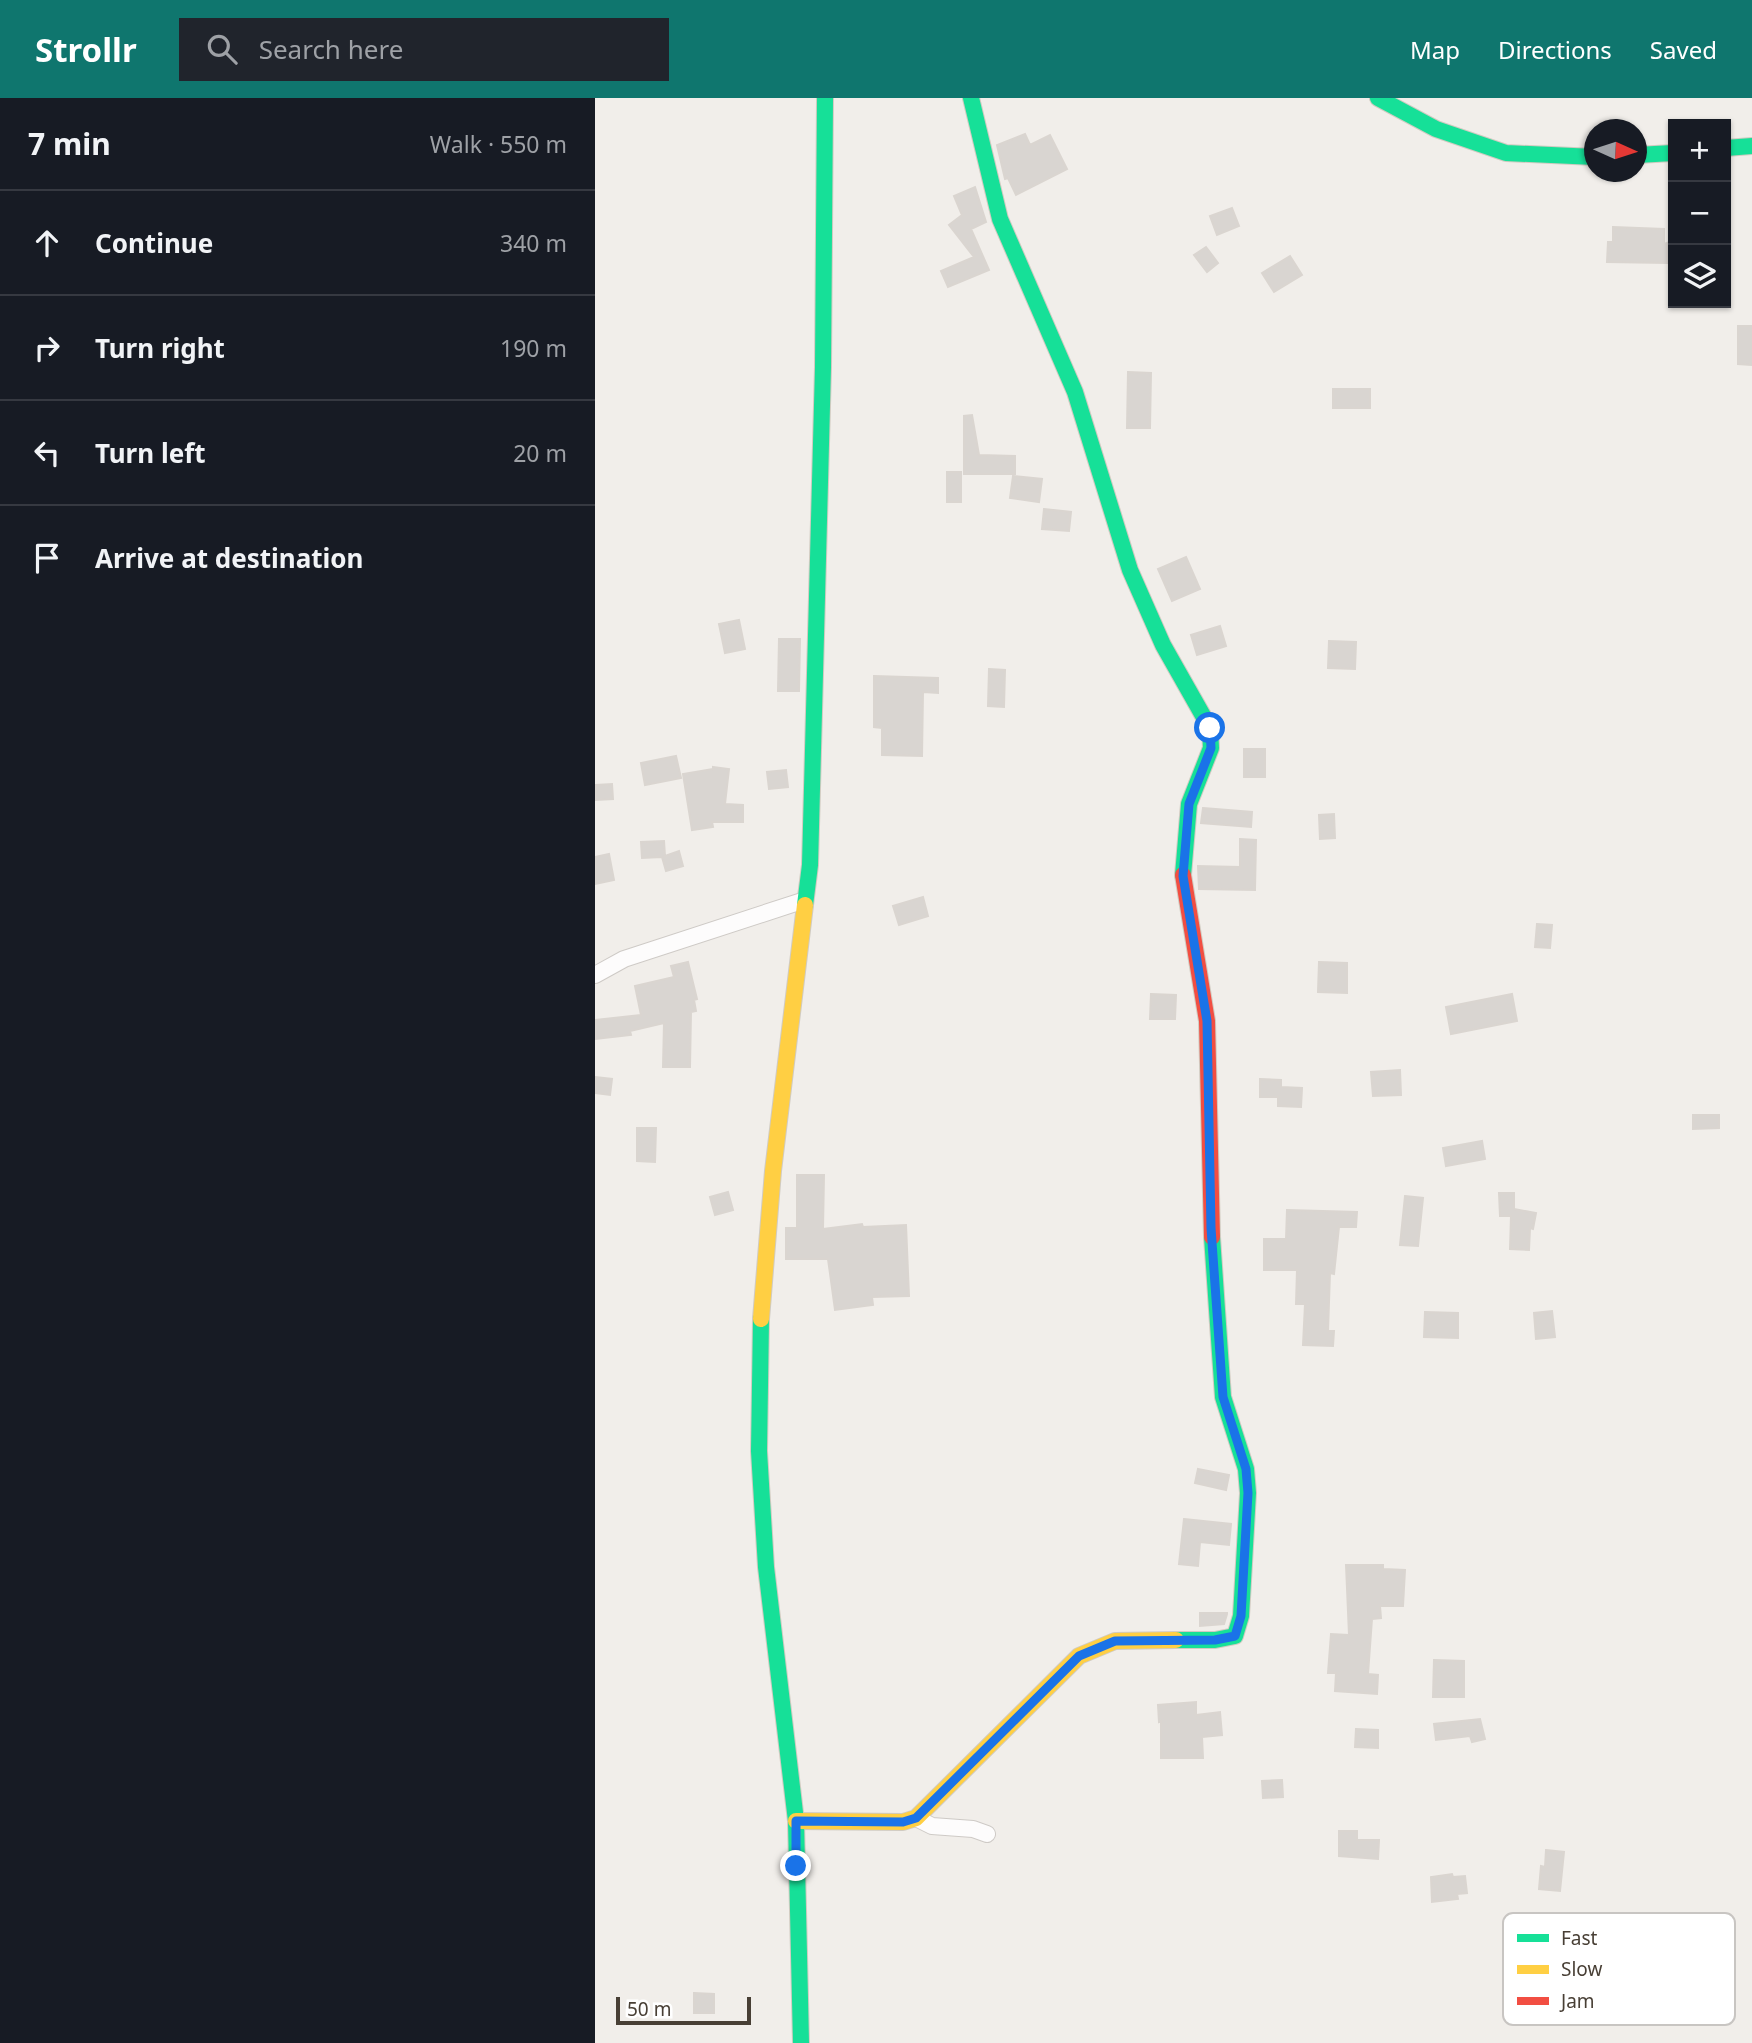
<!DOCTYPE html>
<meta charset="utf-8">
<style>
:root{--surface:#171b24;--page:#20242c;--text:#f1f3f6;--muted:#9ea1a6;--line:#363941;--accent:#0f766e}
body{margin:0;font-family:"Noto Sans",sans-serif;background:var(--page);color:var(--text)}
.controls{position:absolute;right:21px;top:21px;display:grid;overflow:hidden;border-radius:0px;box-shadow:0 2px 5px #0004}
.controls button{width:63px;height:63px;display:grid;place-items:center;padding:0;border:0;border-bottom:2px solid var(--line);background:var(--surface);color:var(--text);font:35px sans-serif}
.compass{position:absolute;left:989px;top:21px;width:63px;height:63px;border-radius:50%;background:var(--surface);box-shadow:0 2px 5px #0004;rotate:93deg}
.scale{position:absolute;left:21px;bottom:18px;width:135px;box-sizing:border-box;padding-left:7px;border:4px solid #483f35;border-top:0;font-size:19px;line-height:24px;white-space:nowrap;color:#483f35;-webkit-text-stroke:5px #fff;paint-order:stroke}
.stop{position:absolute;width:21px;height:21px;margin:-16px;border:5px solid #1a73e8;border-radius:50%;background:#fff}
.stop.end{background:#1a73e8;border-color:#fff;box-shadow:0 2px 7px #0008}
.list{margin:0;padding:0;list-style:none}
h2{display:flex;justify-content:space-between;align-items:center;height:91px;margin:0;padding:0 28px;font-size:30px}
h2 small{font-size:23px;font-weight:400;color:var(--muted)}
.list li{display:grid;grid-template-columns:46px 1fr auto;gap:21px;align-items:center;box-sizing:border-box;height:105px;padding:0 28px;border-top:2px solid var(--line)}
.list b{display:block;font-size:26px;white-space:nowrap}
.list em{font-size:23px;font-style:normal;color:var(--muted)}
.icon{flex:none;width:38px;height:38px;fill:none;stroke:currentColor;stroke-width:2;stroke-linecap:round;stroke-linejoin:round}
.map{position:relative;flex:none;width:1157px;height:1945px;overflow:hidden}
header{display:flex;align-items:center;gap:42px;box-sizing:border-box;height:98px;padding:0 35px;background:var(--accent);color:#fff}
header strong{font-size:33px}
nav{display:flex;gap:38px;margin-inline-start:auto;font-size:24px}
.search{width:490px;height:63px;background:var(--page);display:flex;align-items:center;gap:18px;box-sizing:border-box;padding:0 24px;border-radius:0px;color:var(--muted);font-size:26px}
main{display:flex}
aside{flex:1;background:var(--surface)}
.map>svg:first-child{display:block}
</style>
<header>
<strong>Strollr</strong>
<div class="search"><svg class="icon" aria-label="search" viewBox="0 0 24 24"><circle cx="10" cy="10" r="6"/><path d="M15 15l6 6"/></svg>Search here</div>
<nav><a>Map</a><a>Directions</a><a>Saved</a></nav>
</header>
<main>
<aside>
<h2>7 min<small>Walk · 550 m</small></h2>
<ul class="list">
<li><svg class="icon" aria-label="ahead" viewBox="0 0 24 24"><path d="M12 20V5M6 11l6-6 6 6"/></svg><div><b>Continue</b></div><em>340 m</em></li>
<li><svg class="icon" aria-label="right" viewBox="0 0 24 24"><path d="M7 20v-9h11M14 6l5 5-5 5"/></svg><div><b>Turn right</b></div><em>190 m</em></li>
<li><svg class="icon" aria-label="left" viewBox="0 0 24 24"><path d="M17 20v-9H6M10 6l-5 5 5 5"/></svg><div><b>Turn left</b></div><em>20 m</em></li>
<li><svg class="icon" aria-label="arrive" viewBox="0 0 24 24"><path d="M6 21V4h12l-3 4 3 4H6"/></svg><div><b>Arrive at destination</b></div></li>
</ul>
</aside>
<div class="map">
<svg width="1157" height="1945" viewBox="0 0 1157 1945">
<rect width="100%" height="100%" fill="#f1eeea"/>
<path fill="#d9d5d1" stroke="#dad5d0" stroke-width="2" d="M430 36 435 47 455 37 472 71 421 97 413 80 410 81 402 47Z
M380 89 391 124 376 131 394 172 353 189 346 173 379 159 354 127 367 117 359 98Z
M637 110 644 128 622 137 615 118Z
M1018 129 1069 131V146L1072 145V165L1012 164 1013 144H1018Z
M611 149 623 165 612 174 599 157Z
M695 158 707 177 679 194 667 175Z
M1143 228H1157V267L1143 266Z
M533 274 556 275 555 330H532Z
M738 291H775V310H738Z
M377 317 384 357 420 358V376H369V318Z
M352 374H366V404H352Z
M418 378 447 381 444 404 415 400Z
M449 411 476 414 474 433 447 431Z
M591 459 605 491 577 503 563 471Z
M144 522 150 551 130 555 124 526Z
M625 528 631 548 602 557 596 537Z
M184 541H205L204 593H183Z
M734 543 761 544 760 571 733 570Z
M394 571 410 572 409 609 393 608Z
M279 578 343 580V595L328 594 327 658 287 657V630L279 629Z
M649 651H670V679H649Z
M81 658 86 680 50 687 46 665Z
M118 669 134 671 130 706 148 707V724H117L118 729 97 732 88 676 118 671Z
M191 672 193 689 174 691 172 674Z
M17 686 18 701 0 702V687Z
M608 710 657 714 656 729 606 725Z
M739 716 740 740 725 741 724 717Z
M645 741 661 742 660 792 604 791 603 768 645 769Z
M69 743 70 758 84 753 88 768 71 773 67 759 47 760 46 744Z
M14 756 19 782 0 786V759Z
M328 799 333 818 304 827 298 808Z
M942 826 957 827 955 850 940 849Z
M93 864 102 901 99 902 101 913 96 914 95 969H68L69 925 35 933 36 937 0 941V922L46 917 40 888 79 879 76 868Z
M724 864 752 865V895L723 894Z
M556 896 581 897 580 921H555Z
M917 896 922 923 856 936 851 909Z
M805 972 806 997 778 998 776 974Z
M0 979 17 981 15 997 0 995Z
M665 981 686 982V989L707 990 706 1009 683 1008V999H665Z
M1098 1017H1124V1030L1098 1031Z
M42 1030H61L60 1064 42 1063Z
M887 1043 890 1061 851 1068 848 1050Z
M202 1077H229L228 1131 267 1126 268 1129 311 1127 314 1198 277 1199 278 1207 240 1212 233 1161H191V1130H202Z
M133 1094 138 1112 120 1117 115 1099Z
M904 1095H919V1111L941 1115 938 1131 935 1130 934 1152 915 1151 916 1118H905Z
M810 1098 828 1100 823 1148 805 1147Z
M692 1112 762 1114 761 1129H744L739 1176 735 1175 733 1233H739L738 1248 708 1247 710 1206H701L702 1172H669V1141H691Z
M957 1213 960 1239 941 1241 939 1215Z
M830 1214 863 1215V1240L829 1239Z
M603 1371 634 1377 631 1392 600 1385Z
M589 1421 636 1426 634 1447 605 1444 603 1468 584 1466Z
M751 1467H788V1471L810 1472 808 1508H785L786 1520 777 1521 773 1576 783 1577 782 1596 740 1593 741 1575H733L736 1536 754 1537Z
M605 1515H632V1516L629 1526 605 1528Z
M839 1562 869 1563V1599H838Z
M601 1604V1617L625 1614 627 1637 607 1639 608 1660H566V1623L564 1624 563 1607Z
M885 1621 890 1641 877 1644 875 1638 841 1642 839 1626Z
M761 1631 783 1632V1650L760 1649Z
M687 1682 688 1699 668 1700 667 1683Z
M744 1733H762V1742H784L783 1761 744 1758Z
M951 1752 969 1754 965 1793 944 1791 946 1768 950 1769Z
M857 1776 858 1779 870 1778 872 1795 862 1796 863 1801 837 1804 836 1779Z
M99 1895 119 1896V1915H99Z"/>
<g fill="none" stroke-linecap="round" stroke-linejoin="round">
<g stroke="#cecac6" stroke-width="18">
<path id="street" d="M0 877 29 861 210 802
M321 1720 337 1728 378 1731 392 1736"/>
</g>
<g stroke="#d1cbc1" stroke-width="18">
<path id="fast" d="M376 0 405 121 480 294 535 472 568 547 615 630 616 650 594 706 588 777
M783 0 841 31 911 55 1000 59
M1131 50 1157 48
M1042 57 1078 55
M210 807 215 767 228 269 230 0
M166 1221 164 1353 171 1469 201 1723 206 1945
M581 1542H620L640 1538 646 1518 653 1395 651 1371 628 1299 617 1139"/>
</g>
<g stroke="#d1cbc1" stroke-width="18">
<path id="slow" d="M166 1221 178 1073 210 807
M201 1723 308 1724 321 1720 484 1558 520 1543 581 1542"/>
</g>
<g stroke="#d1cbc1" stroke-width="18">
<path id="jam" d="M588 777 612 923 617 1139"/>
</g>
<use href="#street" stroke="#fdfcfc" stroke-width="16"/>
<use href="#fast" stroke="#16e098" stroke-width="16"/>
<use href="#slow" stroke="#ffcf43" stroke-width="16"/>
<use href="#jam" stroke="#f24e42" stroke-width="16"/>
</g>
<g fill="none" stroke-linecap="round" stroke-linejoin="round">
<path stroke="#1a73e8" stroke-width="9" d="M201 1768V1723L308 1724 321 1720 484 1558 520 1543 620 1542 640 1538 646 1518 653 1395 651 1371 628 1299 616 1130 612 923 588 778 594 706 616 650 615 630"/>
</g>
<rect x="908" y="1815" width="232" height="112" rx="10" fill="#fff" stroke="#c8c5c2" stroke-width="2"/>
<rect x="922" y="1836" width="32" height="8" fill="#16e098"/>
<rect x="922" y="1867" width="32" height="9" fill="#ffcf43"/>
<rect x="922" y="1899" width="32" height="8" fill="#f24e42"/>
<g font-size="19" fill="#483f35">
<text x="966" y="1847">Fast</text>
<text x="966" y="1878">Slow</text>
<text x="966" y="1910">Jam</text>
</g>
</svg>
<div class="controls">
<button>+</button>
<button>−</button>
<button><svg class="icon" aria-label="layers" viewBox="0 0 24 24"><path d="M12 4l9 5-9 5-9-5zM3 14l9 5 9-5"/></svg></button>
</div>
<svg class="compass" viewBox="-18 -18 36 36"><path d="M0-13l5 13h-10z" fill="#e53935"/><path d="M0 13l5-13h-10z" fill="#9ea1a6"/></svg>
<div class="scale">50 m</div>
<div class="stop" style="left:615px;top:630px"></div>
<div class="stop end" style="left:201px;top:1768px"></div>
</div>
</main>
